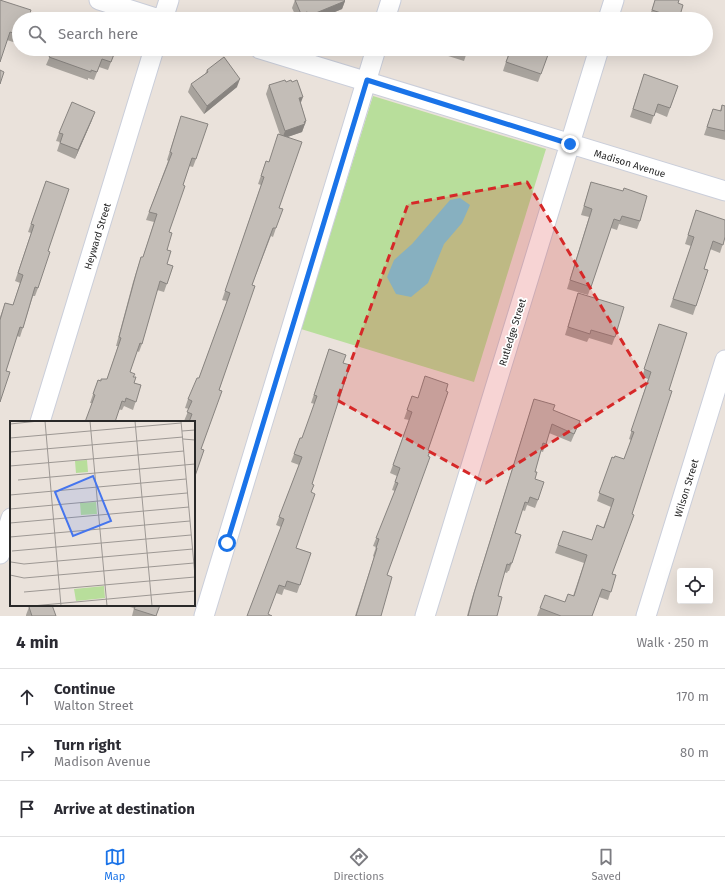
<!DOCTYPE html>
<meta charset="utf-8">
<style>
:root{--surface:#fff;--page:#f2f2f3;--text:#2b2b33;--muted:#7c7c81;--line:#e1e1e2;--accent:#1a73e8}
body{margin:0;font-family:"Fira Sans",sans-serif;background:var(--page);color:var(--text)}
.controls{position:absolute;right:12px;bottom:12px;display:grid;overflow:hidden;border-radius:4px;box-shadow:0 4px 16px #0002}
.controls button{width:36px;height:36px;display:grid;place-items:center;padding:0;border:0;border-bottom:1px solid var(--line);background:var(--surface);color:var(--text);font:20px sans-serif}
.stop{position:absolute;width:12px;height:12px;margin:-9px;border:3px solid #1a73e8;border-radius:50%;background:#fff}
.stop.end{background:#1a73e8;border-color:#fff;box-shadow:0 1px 4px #0008}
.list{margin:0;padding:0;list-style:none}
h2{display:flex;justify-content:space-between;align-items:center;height:52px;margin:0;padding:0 16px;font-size:17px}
h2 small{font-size:13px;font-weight:400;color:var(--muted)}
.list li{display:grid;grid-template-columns:26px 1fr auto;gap:12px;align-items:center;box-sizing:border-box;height:56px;padding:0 16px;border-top:1px solid var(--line)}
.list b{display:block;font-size:15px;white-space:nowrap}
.list p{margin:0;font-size:13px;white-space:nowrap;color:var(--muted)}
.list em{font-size:13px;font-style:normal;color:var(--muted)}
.icon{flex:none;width:22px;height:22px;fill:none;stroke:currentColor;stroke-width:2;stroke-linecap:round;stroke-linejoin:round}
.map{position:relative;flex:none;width:725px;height:616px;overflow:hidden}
.search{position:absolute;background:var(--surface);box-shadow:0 4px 16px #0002;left:12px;right:12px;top:12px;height:44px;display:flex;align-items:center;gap:10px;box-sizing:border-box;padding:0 14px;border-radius:22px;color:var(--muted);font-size:15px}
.sheet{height:220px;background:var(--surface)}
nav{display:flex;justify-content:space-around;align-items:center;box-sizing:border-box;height:56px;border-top:1px solid var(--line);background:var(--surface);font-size:11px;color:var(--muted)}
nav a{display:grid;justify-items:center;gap:2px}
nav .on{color:var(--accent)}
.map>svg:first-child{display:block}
</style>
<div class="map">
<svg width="725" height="616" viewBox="0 0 725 616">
<rect width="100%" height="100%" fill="#eae2db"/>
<path fill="#b8de9b" d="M373 96 546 149 474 382 301 329Z"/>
<path fill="#74d3e6" d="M460 198 470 205 462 223 444 244 428 283 411 297 396 294 387 277 394 260 412 244 450 200Z"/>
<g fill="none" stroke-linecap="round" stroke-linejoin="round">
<g stroke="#caceda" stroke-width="21">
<path id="minor" d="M99 0 159 19
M163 19 169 0
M385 19 391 0
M608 19 614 0
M260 49 725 191
M40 422 154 49
M0 554 11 518
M204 616 376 49
M425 616 599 49
M646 616 725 360"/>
</g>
<use href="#minor" stroke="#fff" stroke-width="19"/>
</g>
<path fill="#a8a39d" d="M0 0 19 19V44L7 40Z
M295 0 345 1 342 9 318 19H297L292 8Z
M655 0 678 3 679 19H652L649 18Z
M53 49H116L108 70 99 67 94 80 88 78V80L46 65Z
M426 49H468L464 61Z
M510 49 541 74 538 82 503 71Z
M207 70 237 87 204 114 188 92 191 84 205 74Z
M644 74 678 86 667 117 655 112 651 124 630 117Z
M286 82 301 104 306 121 302 132 287 137 279 208 276 228 273 237 271 236 252 285 201 449 194 422H188L184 421 189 409 185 408 188 399 199 378 227 301 222 300 261 185 258 184 266 161 269 162 280 135 266 94 269 85Z
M722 105 725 106V140L704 135 713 109 720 111Z
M181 116 196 159 193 167 189 166 183 185 169 232 167 250V264L173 266 164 292 157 290 142 344 139 352 137 351 130 372 133 377 134 383 141 385 133 410 124 406 122 410 92 403H90L98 380 101 381 107 379 118 346H116L133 282 141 257H143L154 222 146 220 168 161 167 160Z
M92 120 75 159 57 151 60 142 56 141 59 133Z
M46 181 48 251 38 288 35 296H33L20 337 17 336 6 371 0 402V317L5 303 13 305 20 283 15 281 31 233 28 232Z
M591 182 640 221 637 229 619 224 617 230 611 228 588 295 567 289 589 217 581 215Z
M696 210 725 237 720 253 710 249 704 269 696 306 693 315 670 307 691 246 685 244Z
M578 293 615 337 612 345 589 338 587 342 565 335Z
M659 324 669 390 612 574 616 575 608 600 599 597 592 616H537L545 595 565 602 573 596 584 563 555 553 563 531 592 540 603 528 611 507 597 501 612 457 624 459 631 440 629 439 648 379 642 377Z
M329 349 343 363 312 484 311 492 296 548 311 553 297 593 284 589 282 595 276 593 247 616 281 527 276 525 299 465 291 462 300 438H302L315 404 311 403Z
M412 396 417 398 387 575 381 616H355L374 557 373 556 376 547 373 546 395 491 392 490 397 476 390 473 409 420 404 419Z
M534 399 553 410 580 421 571 442 549 433 543 452 540 451 535 472V479L538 500 535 508 527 505 525 511 522 510 515 533 512 563 509 571H508L507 573 504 572 498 596 497 616H467L471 601Z
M131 605H160L156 616H132L134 608 130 607Z
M29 607 56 616H26V615Z"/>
<path fill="#888480" d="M345 1 342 9 318 19H309L311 15Z
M307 12 304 19H299L301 14Z
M240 79 237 87 204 114 207 106Z
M303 97 300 105 299 98Z
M95 112 92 120 75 159 78 150Z
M306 121 302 132 282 139 285 131Z"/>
<path fill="#c3bdb7" stroke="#888480" d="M0 0 31 10 28 19H19V35L10 32 0 62Z
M295 0H344L345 1 311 15 307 12 301 14Z
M655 0H679L678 3 683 5 679 19 652 10Z
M482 15 493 19H481Z
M53 49H116L111 62 102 59 97 72 91 70V72L49 57Z
M454 49H468L467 53Z
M511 49H541L549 52 541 74 506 62Z
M224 57 240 79 207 106 191 84 208 72 207 70Z
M0 70 4 72 0 84Z
M644 74 678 86 670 108 658 104 654 116 633 109Z
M285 80 286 82 291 80 292 82 297 80 303 97 299 98 306 121 304 122 305 124 285 131 269 85Z
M72 102 95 112 78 150 60 143 63 134 59 133Z
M722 105 725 106V131L707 127 713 109 721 111Z
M181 116 208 124 196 159 192 158 183 185 185 186 169 232 172 233 167 250 171 251 167 264 173 266 167 284 160 281 142 344 140 343 130 372 135 374 133 377H136L134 383 141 385 136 402 126 398 125 402 122 401 115 422H85L95 395 93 394 98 380 101 381V379H107L121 338 119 337 136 274 141 257H143L157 214 149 212 172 153 170 152Z
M278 134 302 142 279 208 283 209 276 228H273L252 285 255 286 219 390 222 391 201 449 204 450 194 479V422H189L192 414 187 412 192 401 188 399 197 378H199L230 293 225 291 264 177 261 176 266 161 269 162Z
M46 181 69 189 48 251 50 252 38 288 35 287 23 328 20 327 6 371 10 372 0 402V320L5 303 13 305 23 275 18 273 34 225 31 224Z
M591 182 623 191 624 188 647 196 640 221 622 216 620 221 614 219 591 287 570 280 592 209 584 206Z
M696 210 725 220V237L723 245 713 241 704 269 708 270 696 306 673 299 694 237 688 235Z
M578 293 624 307 615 337 591 330 590 334 568 327Z
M659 324 687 333 669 390 672 391 632 514 634 515 612 574 616 575 611 592 602 589 592 616H561L540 608 545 595 565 602 568 594 574 596 587 555 558 545 563 531 592 540 597 525 604 528 614 499 599 493 612 457 614 458 615 456 624 459 634 432 631 431 651 372 644 369Z
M329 349 346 355 343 363 350 365 312 484 314 485 311 492 315 494 296 548 311 553 300 585 287 581 285 587 279 585 268 614 272 616H247L284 519 279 517 302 457 294 454 300 438H302L317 396 314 395Z
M425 376 448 384 446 391 448 392 428 450 430 451 428 456 430 457 387 575 392 577 381 616H356L377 548H376L379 539 376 538 398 483 395 482 400 468 393 465 412 412 407 410 412 396 418 398Z
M534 399 555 405 553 410 580 421 574 434 552 424 546 444 543 443 535 472H537L535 479 544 482 538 500 530 497 528 503 525 502 515 533 521 535 512 563H510V565L507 564 498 596 502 597 497 616H468L474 593Z
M33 605H52L56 616H32L29 607Z
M136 605H160L156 616 134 609Z"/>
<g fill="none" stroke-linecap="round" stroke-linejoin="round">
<path stroke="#1a73e8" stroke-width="5" d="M227 543 367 80 570 144"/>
</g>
<path fill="#d62828" fill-opacity="0.2" stroke="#d62828" stroke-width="3" stroke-dasharray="8 5" stroke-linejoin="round" d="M527 182 647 383 486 483 337 400 408 204Z"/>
<g text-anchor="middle" stroke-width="3.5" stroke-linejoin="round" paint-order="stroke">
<g font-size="10" fill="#292929" stroke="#fff">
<text transform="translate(630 163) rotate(17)" y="4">Madison Avenue</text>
<text transform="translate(97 236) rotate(-73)" y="4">Heyward Street</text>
<text transform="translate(512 332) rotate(-73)" y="4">Rutledge Street</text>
<text transform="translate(686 488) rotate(-73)" y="4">Wilson Street</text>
</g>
</g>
<g transform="translate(10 421)">
<rect width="185" height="185" fill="#eae2db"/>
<path d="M77 39 78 51 66 52 65 40ZM86 81 87 93 71 94 70 82ZM94 165 95 177 66 180 64 168Z" fill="#b8de9b"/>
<path fill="none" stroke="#9d9894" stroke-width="1" d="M35 0 51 185M80 0 97 185M125 0 142 185M171 0 185 155M0 3 29 0M172 10 185 9M0 17 171 2M173 18 185 19M0 31 173 16M0 45 174 30M8 59 185 43M0 74 176 58M0 88 177 72M0 102 179 86M0 115V141M0 116 180 100M2 130 181 114M1 141 14 143 183 128M0 154 14 157 184 142M14 171 185 156M22 185 185 170"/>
<path fill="#4575ee" fill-opacity="0.15" stroke="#4575ee" stroke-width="2" d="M83 55 101 100 63 115 45 71Z"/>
<rect width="185" height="185" fill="none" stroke="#292929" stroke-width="2"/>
</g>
</svg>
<div class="controls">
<button><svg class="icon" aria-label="locate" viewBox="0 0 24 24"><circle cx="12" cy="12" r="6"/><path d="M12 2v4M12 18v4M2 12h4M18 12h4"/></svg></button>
</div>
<div class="stop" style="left:227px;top:543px"></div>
<div class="stop end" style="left:570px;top:144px"></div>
<div class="search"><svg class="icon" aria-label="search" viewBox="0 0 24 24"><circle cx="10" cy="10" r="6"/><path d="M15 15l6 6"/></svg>Search here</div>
</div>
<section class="sheet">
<h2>4 min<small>Walk · 250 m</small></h2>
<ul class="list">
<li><svg class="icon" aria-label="ahead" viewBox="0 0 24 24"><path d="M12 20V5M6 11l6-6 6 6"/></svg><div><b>Continue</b><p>Walton Street</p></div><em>170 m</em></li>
<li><svg class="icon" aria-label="right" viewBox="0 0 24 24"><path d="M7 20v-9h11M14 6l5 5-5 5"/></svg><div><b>Turn right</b><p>Madison Avenue</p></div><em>80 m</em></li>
<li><svg class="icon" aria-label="arrive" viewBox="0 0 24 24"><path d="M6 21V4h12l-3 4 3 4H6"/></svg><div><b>Arrive at destination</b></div></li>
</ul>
</section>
<nav>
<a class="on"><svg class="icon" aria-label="map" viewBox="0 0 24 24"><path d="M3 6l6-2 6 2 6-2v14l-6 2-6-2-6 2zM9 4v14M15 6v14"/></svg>Map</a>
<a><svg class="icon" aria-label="directions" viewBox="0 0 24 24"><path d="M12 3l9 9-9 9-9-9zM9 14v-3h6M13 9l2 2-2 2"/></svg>Directions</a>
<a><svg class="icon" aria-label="saved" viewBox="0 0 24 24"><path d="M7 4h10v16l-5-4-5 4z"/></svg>Saved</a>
</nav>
